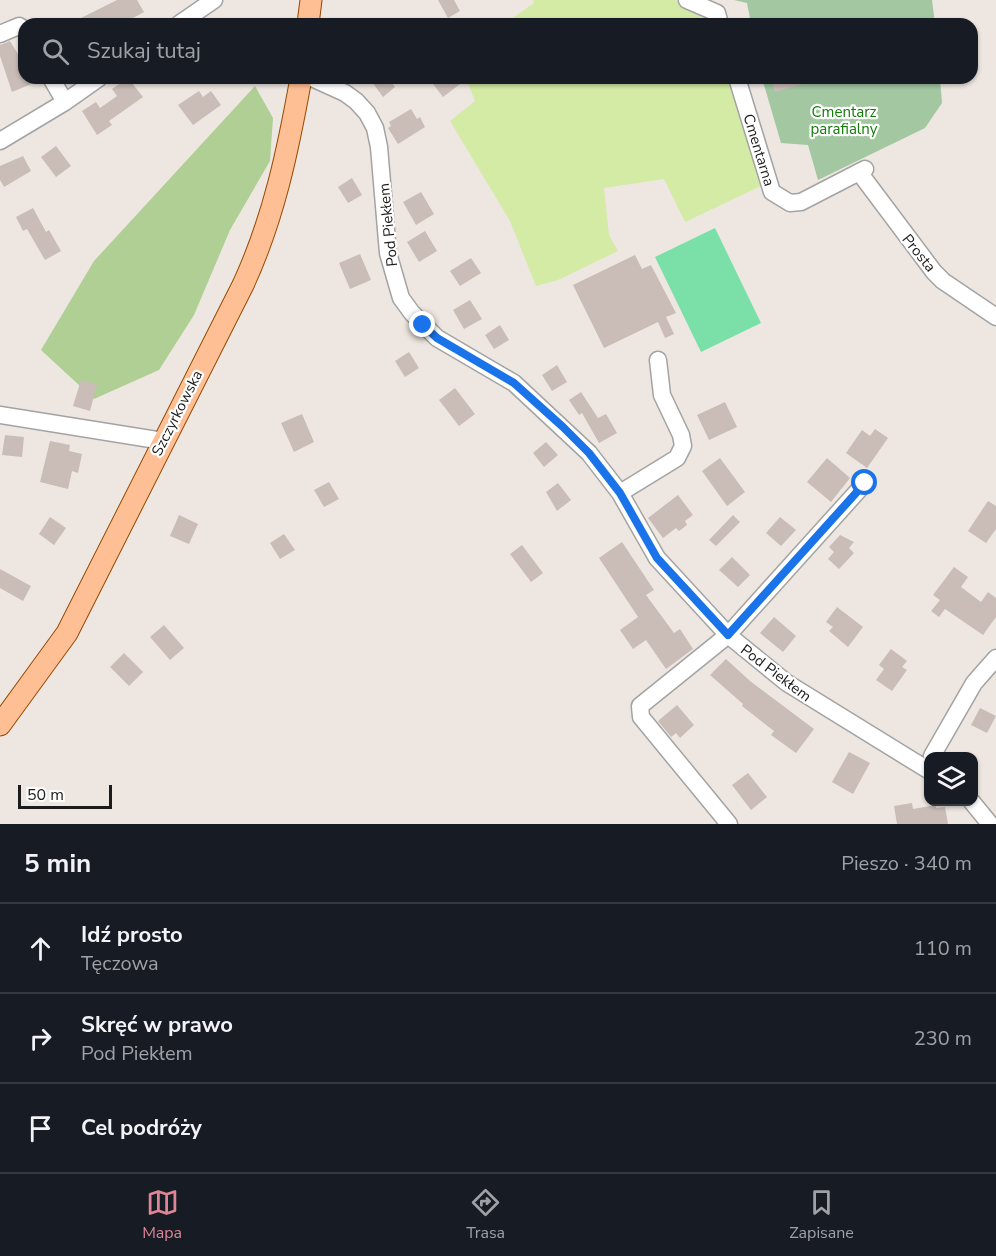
<!DOCTYPE html>
<html lang="pl">
<meta charset="utf-8">
<style>
:root{--surface:#171b24;--page:#20242c;--text:#f1f3f6;--muted:#9ea1a6;--line:#363941;--accent:#df8696}
body{margin:0;font-family:"Nunito Sans",sans-serif;background:var(--page);color:var(--text)}
.controls{position:absolute;right:18px;bottom:18px;display:grid;overflow:hidden;border-radius:12px;box-shadow:0 2px 4px #0004}
.controls button{width:54px;height:54px;display:grid;place-items:center;padding:0;border:0;border-bottom:2px solid var(--line);background:var(--surface);color:var(--text);font:30px sans-serif}
.scale{position:absolute;left:18px;bottom:15px;width:94px;box-sizing:border-box;padding-left:6px;border:3px solid #1c1c1c;border-top:0;font-size:16px;line-height:21px;white-space:nowrap;color:#1c1c1c;-webkit-text-stroke:4px #fff;paint-order:stroke}
.stop{position:absolute;width:18px;height:18px;margin:-14px;border:4px solid #1a73e8;border-radius:50%;background:#fff}
.stop.end{background:#1a73e8;border-color:#fff;box-shadow:0 2px 6px #0008}
.list{margin:0;padding:0;list-style:none}
h2{display:flex;justify-content:space-between;align-items:center;height:78px;margin:0;padding:0 24px;font-size:26px}
h2 small{font-size:20px;font-weight:400;color:var(--muted)}
.list li{display:grid;grid-template-columns:39px 1fr auto;gap:18px;align-items:center;box-sizing:border-box;height:90px;padding:0 24px;border-top:2px solid var(--line)}
.list b{display:block;font-size:22px;white-space:nowrap}
.list p{margin:0;font-size:20px;white-space:nowrap;color:var(--muted)}
.list em{font-size:20px;font-style:normal;color:var(--muted)}
.icon{flex:none;width:33px;height:33px;fill:none;stroke:currentColor;stroke-width:2;stroke-linecap:round;stroke-linejoin:round}
.map{position:relative;flex:none;width:996px;height:824px;overflow:hidden}
.search{position:absolute;background:var(--surface);box-shadow:0 2px 4px #0004;left:18px;right:18px;top:18px;height:66px;display:flex;align-items:center;gap:15px;box-sizing:border-box;padding:0 21px;border-radius:18px;color:var(--muted);font-size:22px}
.sheet{height:348px;background:var(--surface)}
nav{display:flex;justify-content:space-around;align-items:center;box-sizing:border-box;height:84px;border-top:2px solid var(--line);background:var(--surface);font-size:16px;color:var(--muted)}
nav a{display:grid;justify-items:center;gap:3px}
nav .on{color:var(--accent)}
.map>svg:first-child{display:block}
</style>
<div class="map">
<svg width="996" height="824" viewBox="0 0 996 824">
<rect width="100%" height="100%" fill="#eee7e1"/>
<path fill="#d3eba4" d="M533 0H674L681 2 710 24H504L534 3Z
M466 78H729L761 186 685 222 664 179 604 188 609 235 618 251 558 280 536 286 510 221 450 121 475 101Z"/>
<path fill="#afcf94" d="M255 86 273 118 270 161 230 230 194 315 159 370 94 399 41 350 94 261Z"/>
<path fill="#a2c7a1" d="M734 0H932L935 24H751L747 3Z
M762 78H940L942 103 925 128 818 180 808 145 781 143Z"/>
<path fill="#7be0a8" d="M715 228 761 323 701 352 655 257Z"/>
<path fill="#cabcb7" d="M117 0H137L144 12 122 24H69Z
M438 0H454L460 11 448 18Z
M10 41 21 59 24 58V78L41 80 12 92 0 56V45Z
M128 78 143 97 109 121 112 125 97 135 82 111 96 102 100 108 117 96 112 89Z
M369 78H388L395 87 383 97Z
M440 78H468L443 97 433 84Z
M771 78H812V81L775 92Z
M199 91 203 97 211 91 221 105 193 125 178 105Z
M411 109 417 119 420 117 425 127 398 144 388 128 391 126 389 122Z
M56 146 71 166 56 177 41 157Z
M23 156 31 171 4 187 0 180V166Z
M352 178 362 195 348 203 338 187Z
M421 192 434 214 416 225 403 202Z
M33 208 46 232 49 230 61 251 45 260 27 229 23 231 16 217Z
M425 231 437 251 419 262 407 242Z
M360 254 371 280 350 289 339 263Z
M635 255 642 269 651 265 676 313 666 317 674 334 665 338 658 322 604 348 573 285Z
M471 258 481 273 460 286 450 271Z
M470 300 482 319 464 329 453 310Z
M500 325 509 340 494 349 485 335Z
M409 352 419 368 405 377 395 361Z
M557 365 567 382 552 391 542 375Z
M81 380 97 384 90 411 73 406Z
M455 388 475 414 459 426 439 400Z
M581 392 598 418 606 414 617 433 599 443 582 413 579 415 569 400Z
M725 402 737 427 709 440 697 415Z
M302 414 314 442 294 452 281 423Z
M875 429 888 438 867 468 846 453 862 430 870 436Z
M5 435 24 437 22 457 2 455Z
M50 441 70 445 69 451 82 454 78 473 72 471 68 489 40 482Z
M546 442 558 455 544 467 533 453Z
M720 458 745 492 727 506 702 471Z
M827 458 850 478 831 502 807 482Z
M329 482 339 499 324 507 314 490Z
M558 483 571 500 557 511 546 492Z
M678 495 693 515 685 521 687 525 679 531 676 528 663 538 648 518Z
M988 501 996 506V529L986 543 968 531Z
M179 515 198 524 189 544 170 536Z
M733 515 740 522 716 546 709 540Z
M50 517 66 528 54 545 39 534Z
M780 517 796 530 781 546 766 533Z
M284 534 295 550 280 559 270 543Z
M840 535 854 542 849 548 854 553 839 569 828 559 834 552 829 547Z
M622 542 654 590 646 595 674 633 680 629 693 649 666 669 646 640 633 649 620 630 638 617 599 558Z
M522 545 543 573 531 582 510 554Z
M732 557 750 575 738 587 719 570Z
M954 567 968 577 961 587 981 602 988 592 996 598V617L983 635 945 609 939 617 931 611 940 600 933 595Z
M0 569 31 586 23 601 0 588Z
M837 607 863 627 848 647 829 631 833 627 826 622Z
M774 617 796 636 783 652 760 633Z
M164 625 184 648 170 660 150 637Z
M891 649 907 661 902 667 907 670 892 691 876 680 884 669 879 665Z
M124 653 143 672 129 686 110 667Z
M726 659 750 681 814 729 796 753 771 735 774 731 742 706 743 704 710 675Z
M677 705 694 725 680 738 676 733 671 737 658 721Z
M980 708 996 716 987 733 971 725Z
M849 752 870 763 853 794 832 782Z
M748 773 767 797 751 810 732 785Z
M912 803 913 809 936 805V808L945 807 948 824H897L894 806Z"/>
<g fill="none" stroke-linecap="round" stroke-linejoin="round">
<g stroke="#a3a3a3" stroke-width="19">
<path id="minor" d="M687 0 717 13 720 24
M179 24 214 0
M0 34 19 26 24 29
M51 78 65 102 99 78
M312 78 345 93 356 101 367 113 375 128 379 147 388 253 401 298 412 313 437 338 514 383 589 453 620 493 657 558 728 635 787 683 928 770
M737 78 772 192 790 203 801 202 865 169
M0 141 65 102
M859 172 934 272 943 281 996 317
M0 415 163 441
M620 493 677 458 683 446 681 435 662 395 658 360
M932 756 974 683 996 658
M972 802 990 824
M729 824 641 717 640 706 728 635 865 483"/>
</g>
<g stroke="#944a00" stroke-width="23">
<path id="major" d="M308 24 311 0
M0 725 67 633 243 285C274 218 288 150 301 78"/>
</g>
<use href="#minor" stroke="#fff" stroke-width="16"/>
<use href="#major" stroke="#ffbf95" stroke-width="21"/>
</g>
<g fill="none" stroke-linecap="round" stroke-linejoin="round">
<path stroke="#1a73e8" stroke-width="8" d="M423 325 437 338 514 383 563 427 589 453 620 493 657 558 728 635 865 483"/>
</g>
<g text-anchor="middle" stroke-width="4.5" stroke-linejoin="round" paint-order="stroke">
<g font-size="15" fill="#117c08" stroke="#fff">
<text x="844" y="117">Cmentarz<tspan x="844" dy="17">parafialny</tspan></text>
</g>
<g font-size="15" fill="#1c1c1c" stroke="#fff">
<text transform="translate(759 150) rotate(73)" y="5">Cmentarna</text>
<text transform="translate(388 225) rotate(-96)" y="5">Pod Piekłem</text>
<text transform="translate(919 253) rotate(51)" y="5">Prosta</text>
<text transform="translate(177 413) rotate(-63)" y="5">Szczyrkowska</text>
<text transform="translate(776 673) rotate(37)" y="5">Pod Piekłem</text>
</g>
</g>
</svg>
<div class="controls">
<button><svg class="icon" aria-label="layers" viewBox="0 0 24 24"><path d="M12 4l9 5-9 5-9-5zM3 14l9 5 9-5"/></svg></button>
</div>
<div class="scale">50 m</div>
<div class="stop" style="left:865px;top:483px"></div>
<div class="stop end" style="left:423px;top:325px"></div>
<div class="search"><svg class="icon" aria-label="search" viewBox="0 0 24 24"><circle cx="10" cy="10" r="6"/><path d="M15 15l6 6"/></svg>Szukaj tutaj</div>
</div>
<section class="sheet">
<h2>5 min<small>Pieszo · 340 m</small></h2>
<ul class="list">
<li><svg class="icon" aria-label="ahead" viewBox="0 0 24 24"><path d="M12 20V5M6 11l6-6 6 6"/></svg><div><b>Idź prosto</b><p>Tęczowa</p></div><em>110 m</em></li>
<li><svg class="icon" aria-label="right" viewBox="0 0 24 24"><path d="M7 20v-9h11M14 6l5 5-5 5"/></svg><div><b>Skręć w prawo</b><p>Pod Piekłem</p></div><em>230 m</em></li>
<li><svg class="icon" aria-label="arrive" viewBox="0 0 24 24"><path d="M6 21V4h12l-3 4 3 4H6"/></svg><div><b>Cel podróży</b></div></li>
</ul>
</section>
<nav>
<a class="on"><svg class="icon" aria-label="map" viewBox="0 0 24 24"><path d="M3 6l6-2 6 2 6-2v14l-6 2-6-2-6 2zM9 4v14M15 6v14"/></svg>Mapa</a>
<a><svg class="icon" aria-label="directions" viewBox="0 0 24 24"><path d="M12 3l9 9-9 9-9-9zM9 14v-3h6M13 9l2 2-2 2"/></svg>Trasa</a>
<a><svg class="icon" aria-label="saved" viewBox="0 0 24 24"><path d="M7 4h10v16l-5-4-5 4z"/></svg>Zapisane</a>
</nav>
